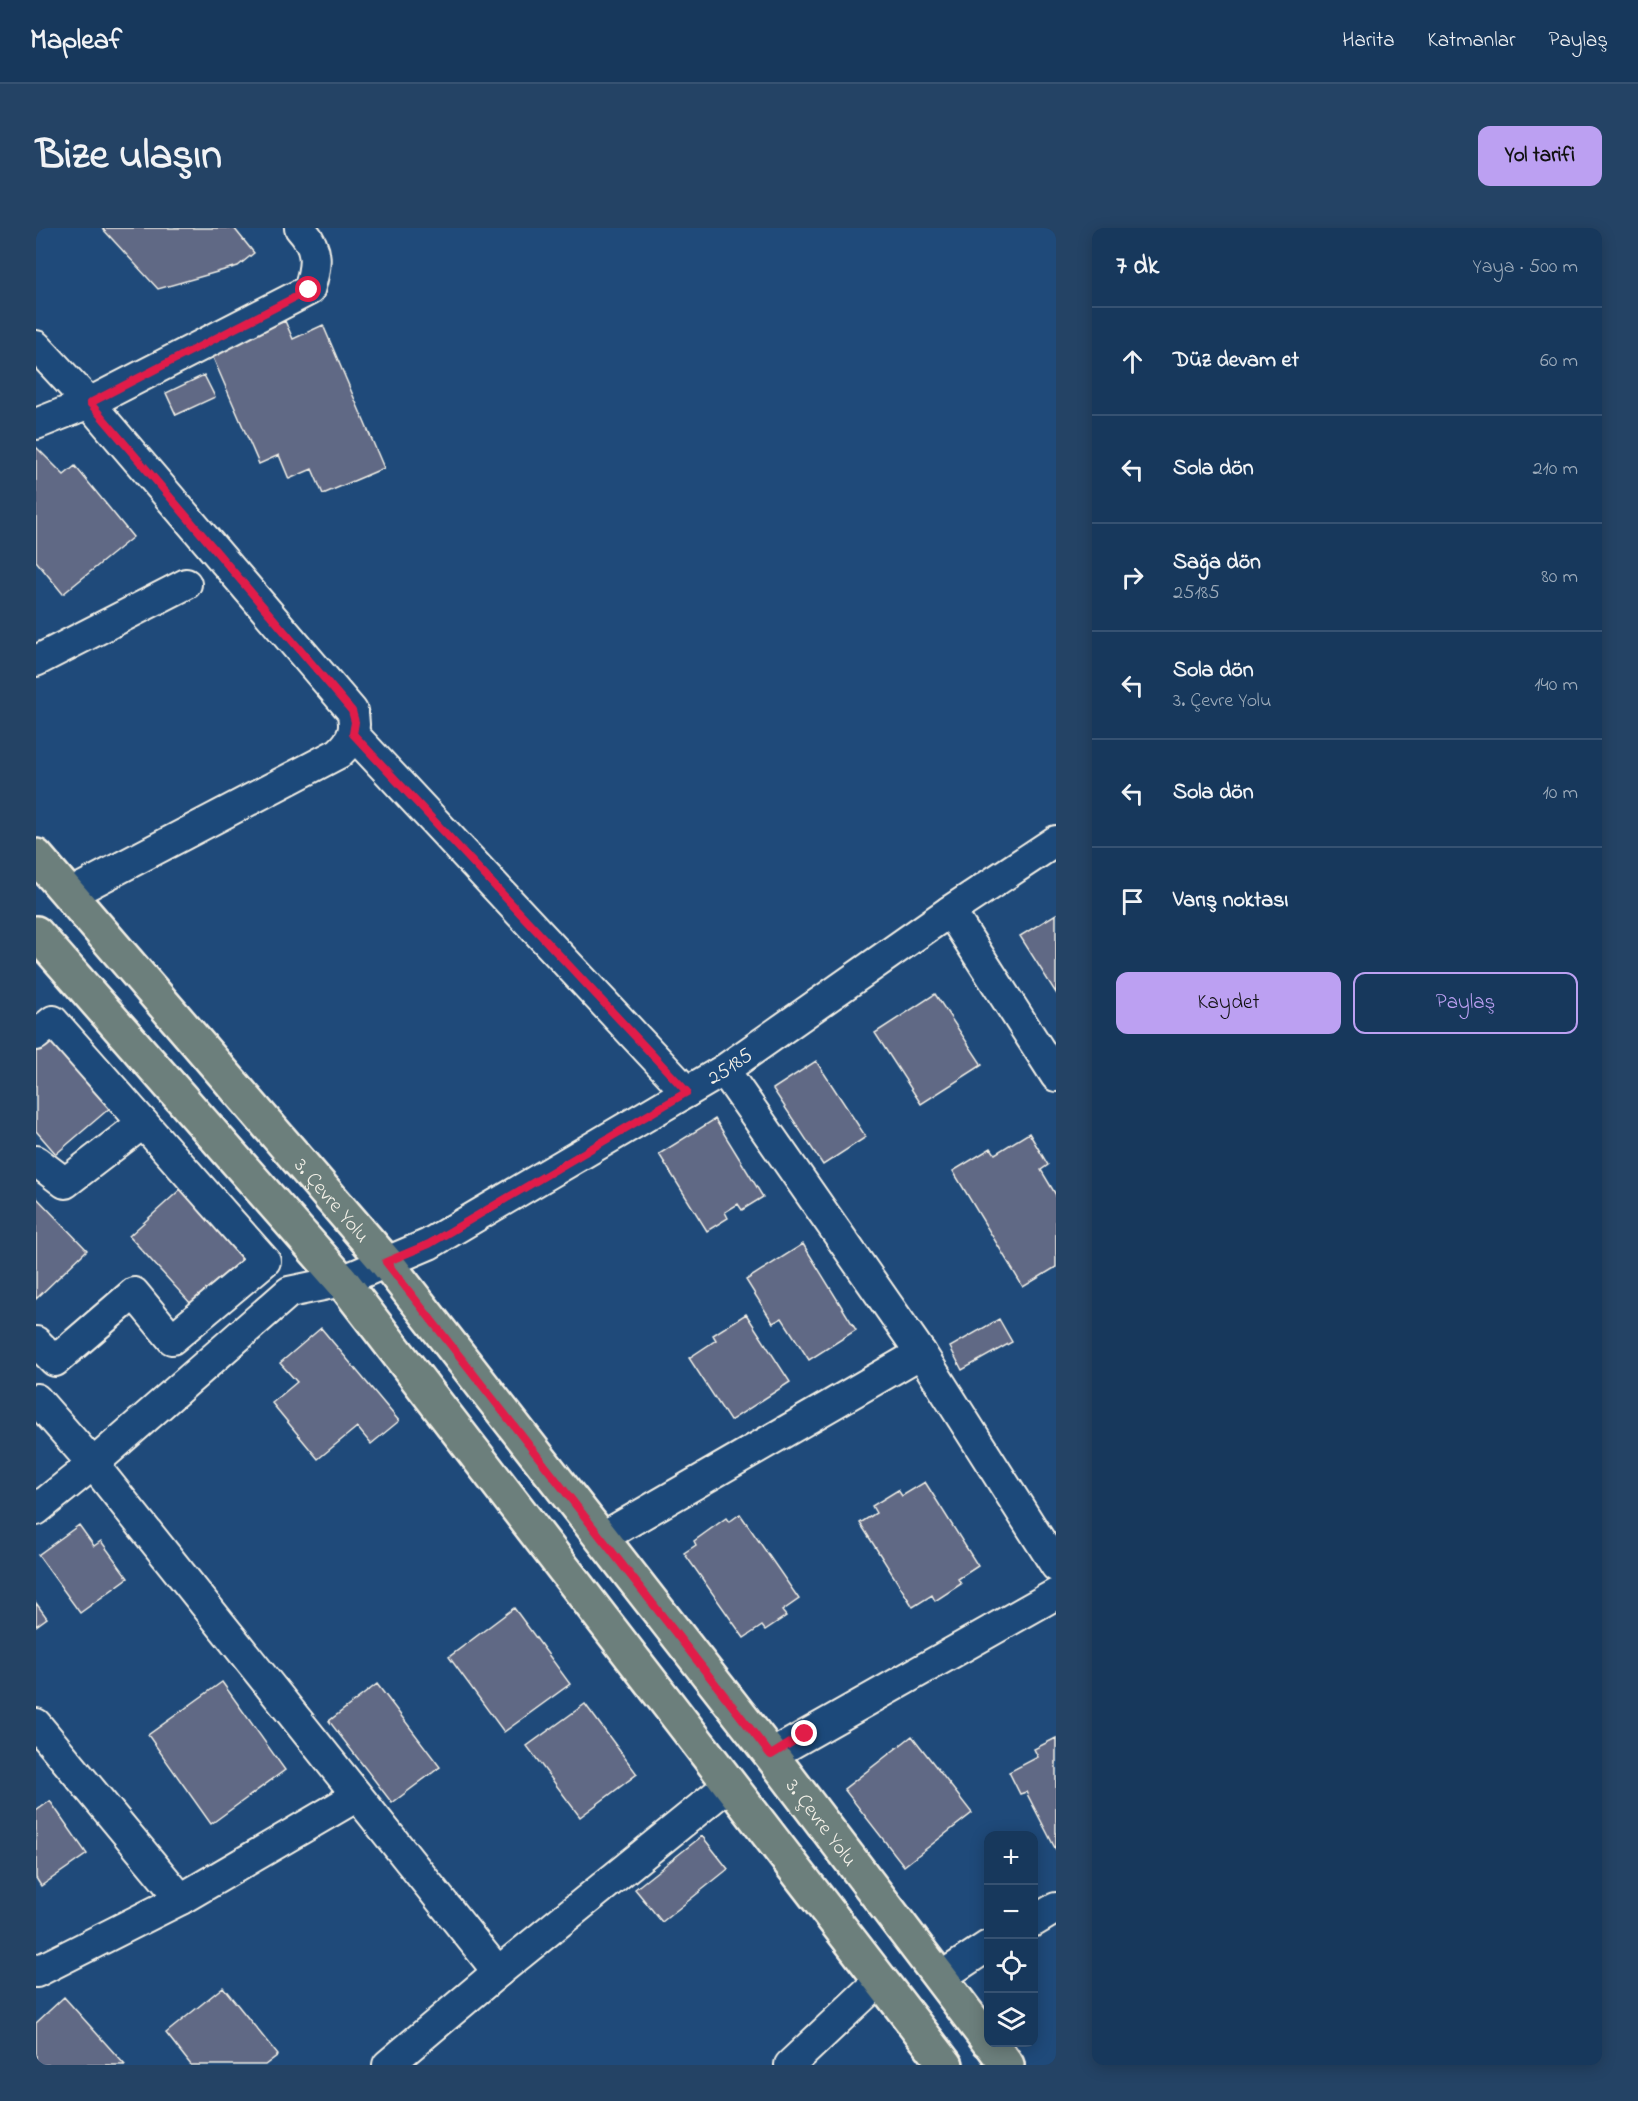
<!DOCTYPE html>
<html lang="tr">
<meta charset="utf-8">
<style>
:root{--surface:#17385c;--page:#244365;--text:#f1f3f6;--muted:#9eacbb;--line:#365272;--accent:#bca0f2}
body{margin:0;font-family:"Indie Flower",sans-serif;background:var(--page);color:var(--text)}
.controls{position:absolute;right:18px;bottom:18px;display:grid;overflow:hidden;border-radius:12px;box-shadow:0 3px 15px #0003}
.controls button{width:54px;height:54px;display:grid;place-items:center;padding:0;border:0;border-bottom:2px solid var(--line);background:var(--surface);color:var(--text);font:30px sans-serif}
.stop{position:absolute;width:18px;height:18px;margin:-14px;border:4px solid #e11d48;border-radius:50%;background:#fff}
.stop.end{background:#e11d48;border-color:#fff;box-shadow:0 2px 6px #0008}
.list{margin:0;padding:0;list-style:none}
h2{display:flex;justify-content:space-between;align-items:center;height:78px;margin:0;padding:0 24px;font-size:26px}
h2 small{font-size:20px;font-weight:400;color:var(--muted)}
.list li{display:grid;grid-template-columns:39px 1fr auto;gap:18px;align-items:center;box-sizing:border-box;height:108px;padding:0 24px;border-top:2px solid var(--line)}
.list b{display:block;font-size:22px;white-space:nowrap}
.list p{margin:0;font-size:20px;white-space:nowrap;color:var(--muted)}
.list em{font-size:20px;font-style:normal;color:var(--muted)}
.actions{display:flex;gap:12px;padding:18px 24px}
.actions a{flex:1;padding:14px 0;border:2px solid var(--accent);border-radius:12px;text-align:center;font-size:21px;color:var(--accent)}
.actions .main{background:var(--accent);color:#111}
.icon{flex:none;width:33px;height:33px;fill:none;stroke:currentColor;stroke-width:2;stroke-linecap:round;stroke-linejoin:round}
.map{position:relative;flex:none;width:1020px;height:1837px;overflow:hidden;border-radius:12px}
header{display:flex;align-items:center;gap:36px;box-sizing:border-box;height:84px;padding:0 30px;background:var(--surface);border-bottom:2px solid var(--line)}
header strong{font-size:28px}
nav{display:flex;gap:33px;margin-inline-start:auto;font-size:21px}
.intro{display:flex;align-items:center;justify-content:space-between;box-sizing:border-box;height:144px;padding:0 36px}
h1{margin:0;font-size:42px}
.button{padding:15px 27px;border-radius:12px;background:var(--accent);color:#111;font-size:21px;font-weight:700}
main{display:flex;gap:36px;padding:0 36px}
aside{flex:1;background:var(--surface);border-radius:12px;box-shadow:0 3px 15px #0003}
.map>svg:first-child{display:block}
</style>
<header>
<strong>Mapleaf</strong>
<nav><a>Harita</a><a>Katmanlar</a><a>Paylaş</a></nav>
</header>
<div class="intro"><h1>Bize ulaşın</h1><a class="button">Yol tarifi</a></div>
<main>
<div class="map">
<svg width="1020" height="1837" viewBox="0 0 1020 1837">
<rect width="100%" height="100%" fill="#1f4a7a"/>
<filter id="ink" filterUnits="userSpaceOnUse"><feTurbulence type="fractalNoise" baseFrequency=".0167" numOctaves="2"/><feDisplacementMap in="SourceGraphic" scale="12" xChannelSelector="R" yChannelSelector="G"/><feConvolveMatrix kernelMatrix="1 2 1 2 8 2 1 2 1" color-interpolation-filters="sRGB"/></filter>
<g filter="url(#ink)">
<path fill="#616985" stroke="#f4f1e8" stroke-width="1.5" d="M66 0H198L218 25 202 38 122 61Z
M249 93 257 111 287 97 348 240 287 266 276 241 253 251 243 227 223 236 175 125Z
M168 147 179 169 140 187 130 165Z
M0 219 28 247 39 238 97 309 27 366 0 333Z
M1020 686V765L984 708Z
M899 766 946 837 885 876 839 805Z
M18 799 82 873 20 926 0 903V814Z
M780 833 830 909 787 937 737 861Z
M679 891 727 969 706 982 702 976 689 984 692 990 671 1003 623 926Z
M993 905 1012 937 1005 942 1020 967V1039L987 1059 917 943 955 920 959 926Z
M148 958 211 1027 156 1077 93 1008Z
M0 969 51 1022 0 1071Z
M767 1016 820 1102 773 1132 746 1090 737 1095 710 1052Z
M710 1086 754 1154 694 1193 653 1130 680 1112 677 1107Z
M963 1091 976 1114 926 1142 914 1119Z
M285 1100 363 1193 335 1216 321 1199 282 1231 236 1175 261 1154 244 1135Z
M889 1254 942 1338 922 1351 925 1356 899 1373 896 1367 877 1379 824 1295 840 1285 836 1278 862 1262 866 1268Z
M704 1286 763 1371 746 1383 750 1388 729 1402 726 1398 708 1410 648 1325 660 1317 658 1313 690 1290 693 1294Z
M43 1297 58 1318 65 1313 92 1350 44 1385 2 1327Z
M0 1375 11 1390 0 1398Z
M478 1380 534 1456 468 1504 413 1429Z
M186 1454 249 1542 175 1596 112 1507Z
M341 1456 404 1539 356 1575 293 1493Z
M549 1476 601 1546 544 1589 491 1518Z
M876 1508 936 1585 868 1638 808 1561Z
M1020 1510V1622L990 1564 984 1566 973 1544 1002 1529 998 1521Z
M14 1573 51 1626 5 1658 0 1650V1583Z
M666 1608 692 1641 626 1694 599 1661Z
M187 1759 242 1827 229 1837H155L130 1805Z
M28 1769 89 1837H0V1795Z"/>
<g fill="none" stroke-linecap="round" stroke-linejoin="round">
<g stroke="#f4f1e8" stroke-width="34">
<g id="minor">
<path d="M0 118 53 175 316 483C321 501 317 512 303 525L34 666"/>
<path d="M0 196 53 175 273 62C281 36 283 21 264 0"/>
<path d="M0 433 150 356"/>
<path d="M317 506 651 864"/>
<path d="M914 683 1020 848"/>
<path d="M0 807 17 793 229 1033 136 1111 98 1065 19 1133 0 1114"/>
<path d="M688 842 885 1125 1020 1338"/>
<path d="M0 933 29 955 107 895"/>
<path d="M0 1171 57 1236 462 1744"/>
<path id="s1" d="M0 1282 57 1236 253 1064 306 1053 393 1016 688 842 914 683 1020 613"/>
<path d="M565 1310 885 1125"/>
<path d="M0 1496 145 1671"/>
<path d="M735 1527 1020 1366"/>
<path d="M998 1693 1020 1680"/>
<path d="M0 1744 145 1671 321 1568"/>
<path d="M905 1749 952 1718"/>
<path d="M352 1837 462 1744 694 1556"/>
<path d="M754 1837 845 1751"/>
</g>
</g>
<g stroke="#f4f1e8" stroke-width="38">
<g id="major">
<path id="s2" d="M0 628 350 1034 735 1527 952 1813"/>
<path d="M0 705 306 1053 910 1837"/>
<path d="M954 1814 971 1837"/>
</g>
</g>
<use href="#minor" stroke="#1f4a7a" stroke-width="30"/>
<use href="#major" stroke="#6c7f7c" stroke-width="33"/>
</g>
</g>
<g fill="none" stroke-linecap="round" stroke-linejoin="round" filter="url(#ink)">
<path stroke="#e11d48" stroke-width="8" d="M273 62 54 175 316 483 319 494 317 506 651 864 393 1016 350 1034 734 1526 735 1527 769 1506"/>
</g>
<g text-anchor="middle" stroke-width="6" stroke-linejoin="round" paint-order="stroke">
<g font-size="21" fill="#f4f1e8" stroke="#1f4a7a">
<text dy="7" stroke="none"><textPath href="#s1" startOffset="832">25185</textPath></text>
<text dy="7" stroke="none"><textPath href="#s2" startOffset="454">3. Çevre Yolu</textPath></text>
<text dy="7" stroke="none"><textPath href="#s2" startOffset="1246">3. Çevre Yolu</textPath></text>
</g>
</g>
</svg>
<div class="controls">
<button>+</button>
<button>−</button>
<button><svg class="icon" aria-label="locate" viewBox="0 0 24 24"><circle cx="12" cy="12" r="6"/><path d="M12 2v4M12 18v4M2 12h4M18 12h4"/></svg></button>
<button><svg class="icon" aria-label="layers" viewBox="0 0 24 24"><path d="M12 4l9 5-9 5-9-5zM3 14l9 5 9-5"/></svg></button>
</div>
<div class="stop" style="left:273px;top:62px"></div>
<div class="stop end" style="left:769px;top:1506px"></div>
</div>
<aside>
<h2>7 dk<small>Yaya · 500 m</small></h2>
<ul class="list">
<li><svg class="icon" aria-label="ahead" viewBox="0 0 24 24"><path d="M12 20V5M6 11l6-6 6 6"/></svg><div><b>Düz devam et</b></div><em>60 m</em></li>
<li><svg class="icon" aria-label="left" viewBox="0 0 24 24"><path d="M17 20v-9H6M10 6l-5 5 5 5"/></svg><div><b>Sola dön</b></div><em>210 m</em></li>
<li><svg class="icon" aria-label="right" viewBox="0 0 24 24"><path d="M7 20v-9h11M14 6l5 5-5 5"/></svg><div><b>Sağa dön</b><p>25185</p></div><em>80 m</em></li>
<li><svg class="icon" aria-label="left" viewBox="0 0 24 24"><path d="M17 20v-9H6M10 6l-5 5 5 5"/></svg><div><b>Sola dön</b><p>3. Çevre Yolu</p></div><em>140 m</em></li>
<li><svg class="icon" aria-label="left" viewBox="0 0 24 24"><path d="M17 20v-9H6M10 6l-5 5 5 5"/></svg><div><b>Sola dön</b></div><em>10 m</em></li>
<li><svg class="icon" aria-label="arrive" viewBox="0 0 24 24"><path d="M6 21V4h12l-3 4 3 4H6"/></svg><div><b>Varış noktası</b></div></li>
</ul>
<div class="actions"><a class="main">Kaydet</a><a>Paylaş</a></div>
</aside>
</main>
